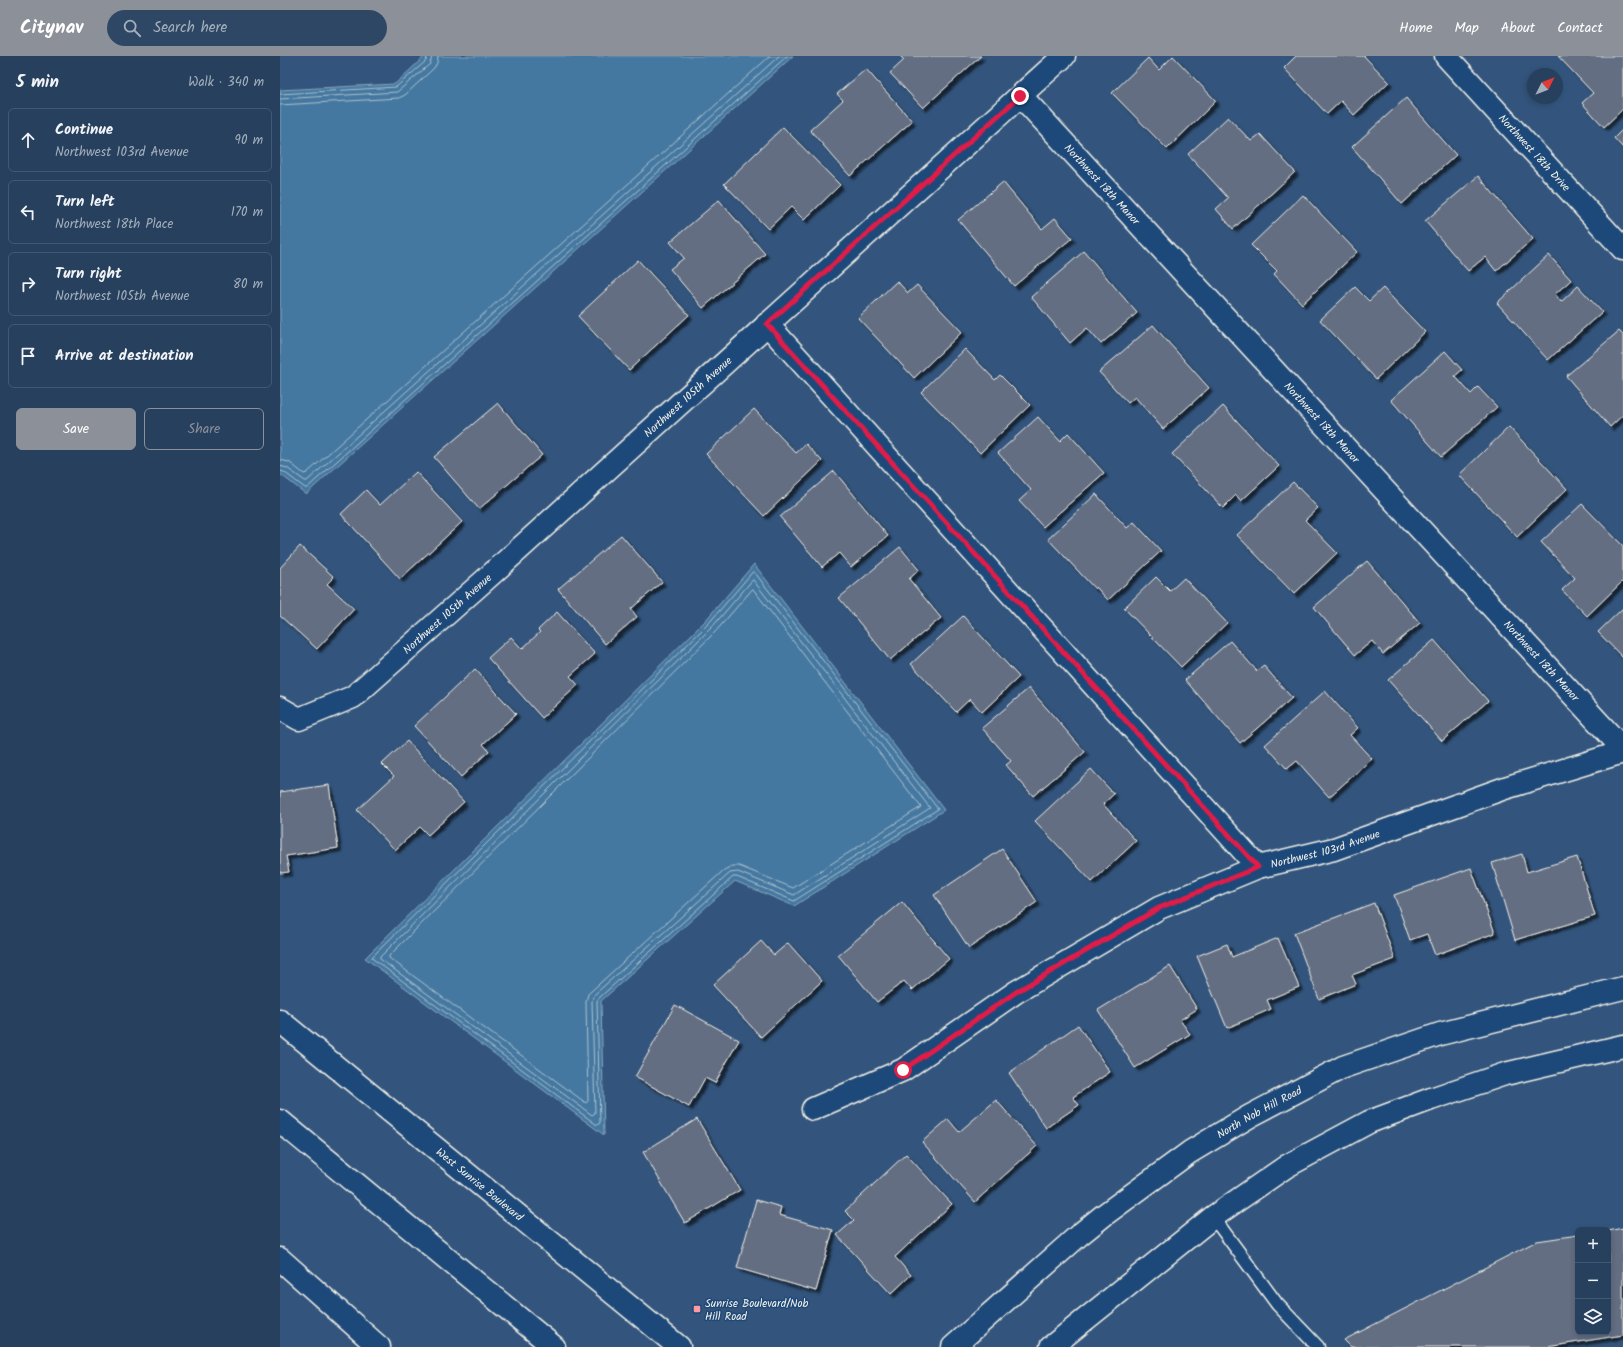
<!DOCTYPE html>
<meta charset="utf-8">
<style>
:root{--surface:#26405e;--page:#2e4764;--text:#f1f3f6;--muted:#a4afbc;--line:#425973;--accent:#8c9099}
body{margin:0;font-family:Kalam,sans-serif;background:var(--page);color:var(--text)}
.controls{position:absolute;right:12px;bottom:12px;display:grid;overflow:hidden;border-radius:6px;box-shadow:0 2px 6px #0003}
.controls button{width:36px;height:36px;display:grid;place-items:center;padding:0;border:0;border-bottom:1px solid var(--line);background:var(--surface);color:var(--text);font:20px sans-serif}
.compass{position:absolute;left:1247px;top:12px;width:36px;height:36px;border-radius:50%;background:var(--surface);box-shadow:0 2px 6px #0003;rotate:48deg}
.stop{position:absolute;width:12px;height:12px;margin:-9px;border:3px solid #e11d48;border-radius:50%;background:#fff}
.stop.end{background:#e11d48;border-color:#fff;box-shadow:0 1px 4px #0008}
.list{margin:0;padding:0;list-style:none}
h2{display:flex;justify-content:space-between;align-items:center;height:52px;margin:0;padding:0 16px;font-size:17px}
h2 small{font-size:13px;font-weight:400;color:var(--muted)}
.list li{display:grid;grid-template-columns:26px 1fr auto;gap:12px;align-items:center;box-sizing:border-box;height:64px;margin:0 8px 8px;padding:0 8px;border:1px solid var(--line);border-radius:6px}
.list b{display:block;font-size:15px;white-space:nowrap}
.list p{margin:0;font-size:13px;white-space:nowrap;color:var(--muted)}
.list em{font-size:13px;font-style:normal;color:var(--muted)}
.actions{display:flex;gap:8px;padding:12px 16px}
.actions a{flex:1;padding:9px 0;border:1px solid var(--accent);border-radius:6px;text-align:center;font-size:14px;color:var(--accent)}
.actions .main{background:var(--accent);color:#fff}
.icon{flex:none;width:22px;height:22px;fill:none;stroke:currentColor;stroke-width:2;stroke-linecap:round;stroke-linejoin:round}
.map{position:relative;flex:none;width:1343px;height:1291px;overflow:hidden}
header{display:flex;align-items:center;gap:24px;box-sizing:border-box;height:56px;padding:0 20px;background:var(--accent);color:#fff}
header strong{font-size:19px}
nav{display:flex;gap:22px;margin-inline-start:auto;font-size:14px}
.search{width:280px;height:36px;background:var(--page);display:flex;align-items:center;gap:10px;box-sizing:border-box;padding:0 14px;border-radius:22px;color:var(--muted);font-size:15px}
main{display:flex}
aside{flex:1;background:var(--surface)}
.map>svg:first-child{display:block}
</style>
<header>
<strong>Citynav</strong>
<div class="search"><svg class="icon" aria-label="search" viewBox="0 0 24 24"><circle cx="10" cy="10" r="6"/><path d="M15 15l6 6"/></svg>Search here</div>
<nav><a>Home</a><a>Map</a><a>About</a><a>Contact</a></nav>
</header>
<main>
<aside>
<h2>5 min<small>Walk · 340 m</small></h2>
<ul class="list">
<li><svg class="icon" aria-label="ahead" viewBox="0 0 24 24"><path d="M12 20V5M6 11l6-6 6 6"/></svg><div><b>Continue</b><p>Northwest 103rd Avenue</p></div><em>90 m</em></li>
<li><svg class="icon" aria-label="left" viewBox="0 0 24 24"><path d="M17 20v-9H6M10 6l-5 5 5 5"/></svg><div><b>Turn left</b><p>Northwest 18th Place</p></div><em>170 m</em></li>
<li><svg class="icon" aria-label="right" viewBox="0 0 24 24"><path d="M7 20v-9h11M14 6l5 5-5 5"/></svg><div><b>Turn right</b><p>Northwest 105th Avenue</p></div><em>80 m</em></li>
<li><svg class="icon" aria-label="arrive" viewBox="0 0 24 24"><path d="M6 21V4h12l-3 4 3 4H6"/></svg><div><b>Arrive at destination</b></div></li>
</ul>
<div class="actions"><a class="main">Save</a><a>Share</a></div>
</aside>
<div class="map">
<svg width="1343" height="1291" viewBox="0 0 1343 1291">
<defs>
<filter id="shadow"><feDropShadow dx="3.5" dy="3.5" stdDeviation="1" flood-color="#0009"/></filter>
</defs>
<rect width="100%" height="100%" fill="#33557d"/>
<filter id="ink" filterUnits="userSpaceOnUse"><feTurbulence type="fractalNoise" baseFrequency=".025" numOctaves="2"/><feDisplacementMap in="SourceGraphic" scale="8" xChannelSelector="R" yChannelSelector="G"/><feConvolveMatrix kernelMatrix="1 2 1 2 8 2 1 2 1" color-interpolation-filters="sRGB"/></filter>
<g filter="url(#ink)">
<path fill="#4478a1" stroke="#8aa8bd" d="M145 0H513L26 438 0 418V34L115 28Z
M474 508 664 754 514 850 455 825 321 945 324 1079 85 902 425 565Z"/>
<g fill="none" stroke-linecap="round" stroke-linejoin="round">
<path stroke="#aec1cc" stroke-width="1" d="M0 38 116 31 146 5 147 0
M0 43 117 36 150 8 152 0
M0 49 119 42 125 39 154 12 157 7 158 0
M0 404 9 406 24 418 27 417 490 0
M0 410 7 412 25 425H27L499 0
M0 415 4 416 25 432H27L507 0
M473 516 475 517 658 753 514 845 457 821H453L319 942 317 945 320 1067 317 1069 93 903 92 901 428 568Z
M473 524 650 752 514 839 458 816 450 817 315 938 312 945 315 1057 312 1059 100 903V901L432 571Z
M473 533 641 751 513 832 459 810H452L444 814 308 938 306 946 308 1045 306 1047 109 902V900L436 575Z"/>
</g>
<path fill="#636e83" stroke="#f4f1e8" filter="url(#shadow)" d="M620 0H701L643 52 610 17 624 4Z
M893 0 936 45 887 93 832 37 868 2 879 14Z
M1016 0H1084L1109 26 1074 59 1061 45 1047 58 1004 12Z
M1278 0H1343V53L1324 71 1302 47 1313 37Z
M586 13 632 65 570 120 530 74 563 44 557 38Z
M1126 42 1176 99 1122 148 1072 91Z
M948 61 971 85 980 78 1015 116 953 173 936 153 948 142 908 98Z
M503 71 560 129 524 164 511 151 488 173 444 128Z
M1343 73V92L1334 82Z
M1198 120 1253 183 1216 215 1205 201 1188 215 1145 165Z
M723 126 762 173 775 162 792 182 734 230 678 164Z
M1023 139 1077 196 1022 248 994 218 997 215 971 189Z
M439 144 485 198 423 252 390 213 404 202 390 186Z
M804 195 857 257 821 288 807 272 790 287 751 241Z
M1269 199 1291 224 1275 238 1281 246 1298 230 1322 256 1268 304 1217 247Z
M358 204 409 259 349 314 298 260Z
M617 225 628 237 637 229 682 276 634 322 578 262Z
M1075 231 1089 245 1103 232 1145 276 1096 323 1040 264Z
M873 269 929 332 883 373 855 341 848 347 819 316Z
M1339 275 1343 279V359L1330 371 1286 320Z
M685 293 715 324 720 319 750 349 700 397 641 336Z
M1165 295 1182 314 1175 320 1191 338 1198 331 1217 351 1161 401 1111 344Z
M218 347 262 399 199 453 154 401Z
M943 350 999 410 961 445 956 439 943 452 892 398Z
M474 353 516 397 526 388 542 405 484 460 426 398Z
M758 361 780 385 788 377 824 417 763 471 739 445 751 434 718 397Z
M1229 371 1287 433 1237 481 1179 419Z
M554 415 608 480 571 511 559 497 542 511 500 461Z
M136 416 182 466 120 523 61 458 86 434 100 449Z
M1013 426 1038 452 1025 464 1057 497 1014 538 957 479Z
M816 438 847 472 854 466 881 495 828 544 816 531 815 533 768 483Z
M1302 448 1343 490V525L1307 560 1282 534 1295 522 1261 486Z
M341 479 382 526 351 553 357 561 325 588 278 533Z
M20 490 54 521 47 528 74 553 37 593 0 560V512Z
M620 491 639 514 629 523 661 562 610 604 559 542Z
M1087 505 1140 567 1103 598 1092 585 1075 599 1034 551Z
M876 521 890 535 904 522 947 567 901 611 844 552Z
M1343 552V602L1318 576Z
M277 556 315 598 290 620 298 629 262 662 208 602 231 581 242 593 260 576 258 574Z
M683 560 739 621 702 656 690 643 676 656 631 608Z
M1154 584 1208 645 1162 685 1108 624Z
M950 585 977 615 984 610 1012 642 960 687 905 624Z
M195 613 236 658 203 688 209 695 181 721 134 670Z
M749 632 805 696 753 740 726 709 731 705 702 672Z
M1045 635 1078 672 1070 679 1092 703 1049 741 1017 705 1007 713 985 689Z
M127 685 184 746 148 779 140 771 115 794 77 754 114 720 102 708Z
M811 713 834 738 823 748 856 785 812 826 755 765Z
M49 729 58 792 6 800 9 816 0 817V736Z
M722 793 757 846 689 892 654 839Z
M1242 798 1247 816 1297 801 1315 860 1235 884 1212 807Z
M1191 812 1215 877 1155 899 1147 878 1130 884 1114 839Z
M622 846 669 903 632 934 624 925 597 946 558 899Z
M1094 847 1115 903 1072 919 1076 928 1039 943 1014 877Z
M998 882 1019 931 987 944 991 953 947 972 917 900 947 888 952 901Z
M481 885 494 899 508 887 542 925 481 981 433 929Z
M890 910 917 953 900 964 910 978 855 1012 818 954Z
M395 949 459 984 435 1027 425 1022 409 1051 355 1021Z
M798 969 830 1016 793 1041 799 1049 766 1072 729 1017Z
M716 1044 757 1090 695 1146 642 1086 668 1063 679 1076Z
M417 1063 460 1134 405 1167 363 1096Z
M626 1098 672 1148 615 1201 631 1219 611 1238 557 1179 574 1164 565 1155Z
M476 1144 501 1151 499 1159 553 1174 536 1235 457 1212Z
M1343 1172V1279L1267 1291H1071L1064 1284 1257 1185 1298 1179V1276H1328V1175Z"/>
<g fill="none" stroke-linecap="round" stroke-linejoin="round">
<g stroke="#f4f1e8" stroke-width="15">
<path id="lane" d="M933 1161 997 1248 1038 1291"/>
</g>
<g stroke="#f4f1e8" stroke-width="25">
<g id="street">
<path id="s1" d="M1166 0 1343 193"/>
<path id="s2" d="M741 40 1343 693"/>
<path d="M487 268 978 811"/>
<path id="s3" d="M0 652 19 663 73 641 205 524 784 0"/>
<path id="s4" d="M533 1053 623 1014 736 936 879 852 978 811 1054 793 1225 732 1343 696"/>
<path d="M0 1203 99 1291"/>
</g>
</g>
<g stroke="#f4f1e8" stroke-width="25">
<g id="secondary">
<path id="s5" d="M673 1291 798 1180 824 1159 910 1096 970 1060 1063 1011 1160 978 1343 932"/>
<path d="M771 1291 933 1161 1007 1110 1089 1066 1151 1043 1225 1018 1343 990"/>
</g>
</g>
<g stroke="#f4f1e8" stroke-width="25">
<g id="highway">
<path id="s6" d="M0 965 399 1291"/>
<path d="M0 1065 274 1291"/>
</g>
</g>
<use href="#lane" stroke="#1f4a7a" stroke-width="12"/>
<use href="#street" stroke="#1f4a7a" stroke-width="22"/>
<use href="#secondary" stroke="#1f4a7a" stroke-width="22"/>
<use href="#highway" stroke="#1f4a7a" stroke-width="22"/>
</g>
</g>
<g fill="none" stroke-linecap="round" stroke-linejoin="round" filter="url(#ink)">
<path stroke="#e11d48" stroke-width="5" d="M623 1014 736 936 879 852 978 811 487 268 740 40"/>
</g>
<rect fill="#ff9aa2" stroke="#1f4a7a" stroke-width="1.5" x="413" y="1249" width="8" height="8" rx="2"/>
<g text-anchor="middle" stroke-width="3" stroke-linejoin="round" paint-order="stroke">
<g font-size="11" fill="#f4f1e8" stroke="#1f4a7a">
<text dy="4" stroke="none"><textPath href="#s1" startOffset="131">Northwest 18th Drive</textPath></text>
<text dy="4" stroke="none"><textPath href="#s2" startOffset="120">Northwest 18th Manor</textPath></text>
<text dy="4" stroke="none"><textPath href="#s3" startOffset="530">Northwest 105th Avenue</textPath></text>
<text dy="4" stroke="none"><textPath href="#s2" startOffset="444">Northwest 18th Manor</textPath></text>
<text dy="4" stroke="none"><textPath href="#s3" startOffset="206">Northwest 105th Avenue</textPath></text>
<text dy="4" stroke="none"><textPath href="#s2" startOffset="768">Northwest 18th Manor</textPath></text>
<text dy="4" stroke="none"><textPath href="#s4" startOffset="578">Northwest 103rd Avenue</textPath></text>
<text dy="4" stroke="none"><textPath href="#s5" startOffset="387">North Nob Hill Road</textPath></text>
<text dy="4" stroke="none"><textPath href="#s6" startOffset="258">West Sunrise Boulevard</textPath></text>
</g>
<g font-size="11" fill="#f4f1e8" stroke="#1f4a7a" text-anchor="start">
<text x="425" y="1251">Sunrise Boulevard/Nob<tspan x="425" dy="13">Hill Road</tspan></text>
</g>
</g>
</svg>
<div class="controls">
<button>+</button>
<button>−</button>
<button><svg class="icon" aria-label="layers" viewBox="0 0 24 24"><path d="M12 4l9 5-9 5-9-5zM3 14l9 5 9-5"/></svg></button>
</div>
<svg class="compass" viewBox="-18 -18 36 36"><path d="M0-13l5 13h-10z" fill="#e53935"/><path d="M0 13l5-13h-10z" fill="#a4afbc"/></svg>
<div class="stop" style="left:623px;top:1014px"></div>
<div class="stop end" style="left:740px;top:40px"></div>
</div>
</main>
